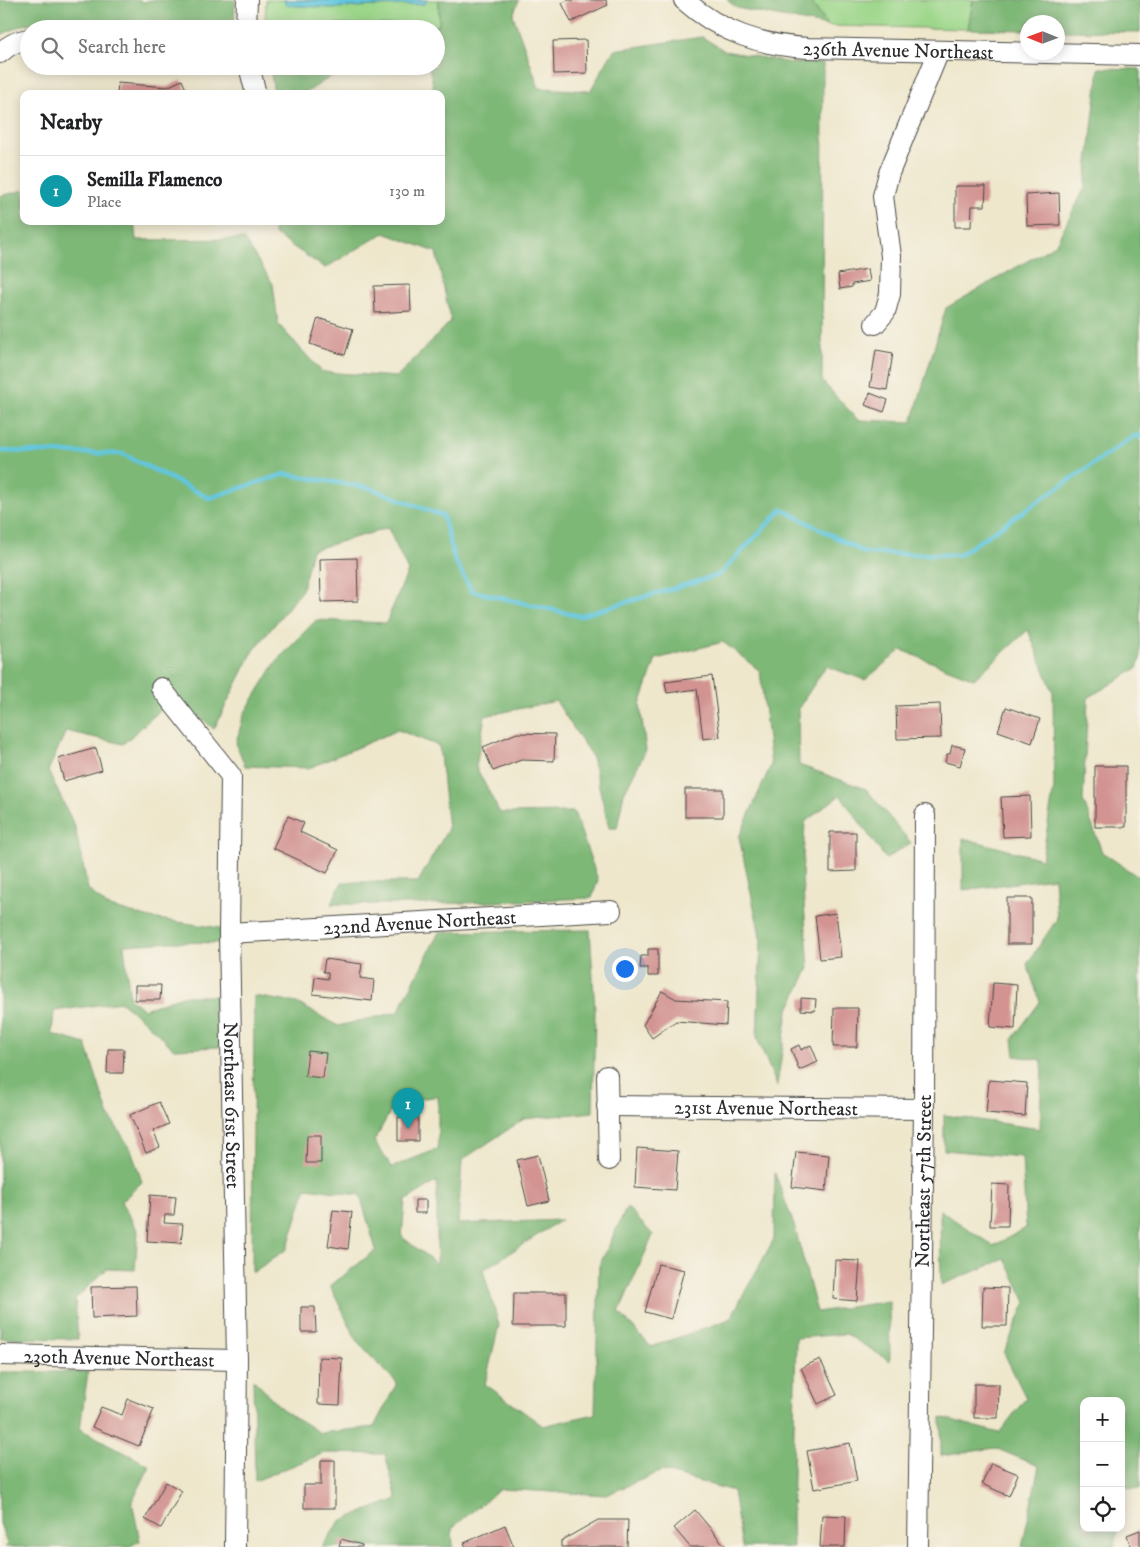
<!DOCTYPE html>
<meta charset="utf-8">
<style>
:root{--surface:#fff;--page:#f2f2f2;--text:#202124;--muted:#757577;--line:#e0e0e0;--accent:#b45309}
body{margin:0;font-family:"IM FELL DW Pica",serif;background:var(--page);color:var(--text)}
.controls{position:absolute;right:15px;bottom:15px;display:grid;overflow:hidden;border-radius:10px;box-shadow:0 2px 12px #0003}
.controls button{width:45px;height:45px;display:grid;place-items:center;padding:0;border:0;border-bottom:1px solid var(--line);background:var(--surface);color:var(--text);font:25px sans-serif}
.compass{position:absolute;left:1020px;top:15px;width:45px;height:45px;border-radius:50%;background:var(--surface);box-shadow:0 2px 12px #0003;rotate:271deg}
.you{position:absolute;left:624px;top:968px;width:18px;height:18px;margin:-12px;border:4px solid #fff;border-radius:50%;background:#1a73e8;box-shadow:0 0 0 8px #1a73e833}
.badge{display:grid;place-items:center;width:32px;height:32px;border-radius:50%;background:var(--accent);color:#fff;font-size:16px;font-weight:700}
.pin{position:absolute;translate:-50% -41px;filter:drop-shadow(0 1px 2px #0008)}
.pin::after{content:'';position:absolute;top:26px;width:18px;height:15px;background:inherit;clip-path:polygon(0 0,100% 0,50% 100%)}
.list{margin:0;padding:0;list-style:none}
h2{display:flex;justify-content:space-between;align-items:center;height:65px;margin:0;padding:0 20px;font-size:21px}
h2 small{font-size:16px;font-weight:400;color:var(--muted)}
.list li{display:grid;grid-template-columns:32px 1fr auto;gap:15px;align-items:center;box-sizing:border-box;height:70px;padding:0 20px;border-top:1px solid var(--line)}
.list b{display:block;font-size:19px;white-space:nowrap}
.list p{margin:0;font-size:16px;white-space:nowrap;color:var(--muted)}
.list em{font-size:16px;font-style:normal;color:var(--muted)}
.icon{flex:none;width:28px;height:28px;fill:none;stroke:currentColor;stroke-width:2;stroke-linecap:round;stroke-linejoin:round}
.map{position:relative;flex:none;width:1140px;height:1547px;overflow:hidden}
.search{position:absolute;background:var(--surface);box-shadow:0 2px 12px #0003;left:20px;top:20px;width:425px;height:55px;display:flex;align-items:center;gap:12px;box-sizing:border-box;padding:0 18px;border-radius:28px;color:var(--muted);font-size:19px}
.panel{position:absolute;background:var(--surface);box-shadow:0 2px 12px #0003;left:20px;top:90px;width:425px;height:135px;border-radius:10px}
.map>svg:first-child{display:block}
</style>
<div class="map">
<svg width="1140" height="1547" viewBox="0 0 1140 1547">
<rect width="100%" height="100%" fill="#f7f3e8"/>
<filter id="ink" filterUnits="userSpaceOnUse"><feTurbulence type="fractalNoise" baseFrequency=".02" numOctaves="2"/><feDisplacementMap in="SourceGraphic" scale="10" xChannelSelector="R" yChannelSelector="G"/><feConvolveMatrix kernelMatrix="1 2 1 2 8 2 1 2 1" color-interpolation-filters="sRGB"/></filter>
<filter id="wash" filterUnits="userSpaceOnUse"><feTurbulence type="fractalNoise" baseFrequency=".0096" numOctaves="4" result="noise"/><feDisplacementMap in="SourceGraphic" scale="20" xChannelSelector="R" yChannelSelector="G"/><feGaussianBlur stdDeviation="1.12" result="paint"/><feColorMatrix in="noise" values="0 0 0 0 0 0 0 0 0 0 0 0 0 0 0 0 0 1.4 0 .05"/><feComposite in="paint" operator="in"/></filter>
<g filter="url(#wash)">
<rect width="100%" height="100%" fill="#eee7cc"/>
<path fill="#9dd78b" stroke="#64815b" d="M266 0H439V26L265 23Z
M810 0H973L968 29 828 26Z"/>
<path fill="#7eb877" stroke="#547251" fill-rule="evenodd" d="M0 0H138L144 2 150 0H235L234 26 26 24 0 35Z
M439 0H519L513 15 539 88 590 91 614 50 702 37 725 51 791 63H823L822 381 858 420 912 422 946 308 1055 245 1085 188 1099 68 1140 69V661L1137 668 1088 698 1083 800 1102 852 1140 878V1489L1125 1487 1121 1508V1401H1084V1528H1118L1115 1547H1022L1039 1466 995 1448 941 1456V1417L999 1433 1026 1398 1004 1353 1026 1302 1005 1259 941 1285 940 1210 993 1246 1026 1228 1022 1157 944 1150V1115L1040 1129 1042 1060 1015 1056 1013 1038 1040 1002 1027 964 1057 919 1054 878 963 890V838L1042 859 1054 787 1053 692 1028 630 974 679 901 650 865 680 826 666 798 709 799 765 866 789 911 843 886 859 840 795 805 822 802 878 809 968 788 1011 777 1086 757 1038 761 940 739 837 771 765 760 671 723 642 656 659 640 705 646 750 624 793 617 828H609L592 757 556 701 485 716 476 767 500 813 574 812 598 880 592 898 439 904H331L342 882H418L448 829 439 746 398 730 309 768 245 766 236 743 244 714 276 662 316 620 386 623 408 571 388 528 312 550 302 590 252 653 214 729 188 707 165 706 123 744 66 731 48 771 75 827 88 889 107 906 150 918 220 928V943L173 942 124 945 130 999 144 1009 182 996H220V1047L174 1049 142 1019 121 1002 54 1011 52 1034 86 1044 108 1114 131 1149 142 1182 121 1202 138 1231 135 1270 107 1269 75 1299 78 1339 0 1338V196L24 190V221H134L136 240 244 239 273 284 278 324 322 372 397 377 451 321 436 252 384 233 325 268 274 234 273 221H441V94H435L429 66H436V29H266L265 23 439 26Z
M727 0H810L828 26 737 8Z
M973 0H1140V32L1058 31V22H1028L1027 30 968 29Z
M270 66H347L304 94H274Z
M590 930 595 1011 593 1112 524 1119 462 1160 458 1224 561 1220 483 1270 499 1325 485 1384 543 1426 595 1414 599 1266 627 1207 653 1235 619 1312 651 1347 730 1319 774 1239 775 1173 795 1228 817 1312 889 1301 890 1361 846 1334 796 1338 792 1519 793 1547H742L733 1491 662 1471 606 1495 500 1489 452 1528 453 1547H322L340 1521 397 1499 385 1454 324 1453 255 1481 253 1379 282 1409 320 1433 374 1427 397 1383 358 1343 330 1286 376 1250 360 1195 306 1188 287 1249 252 1273 254 996 297 1003 338 1026 398 1012 439 932ZM438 1096V1149L392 1167 374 1141 395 1103ZM437 1181V1264L402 1237 405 1201Z
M0 1372H88L80 1429 150 1466 132 1502 140 1541 128 1547H5L7 1544 0 1523Z"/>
<path fill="#60c6de" stroke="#467884" d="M284 0H427L425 4 332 8 286 5Z"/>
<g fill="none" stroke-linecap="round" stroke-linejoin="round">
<path stroke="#60c6de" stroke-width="4.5" d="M0 451 123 454 209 498 285 474 370 488 443 516 455 561 472 591 579 616 719 575 782 509 865 553 959 555 1136 435 1140 437"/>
</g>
<g id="blocks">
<path fill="#d29391" d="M568 0H606L608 5 571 22 562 3Z
M586 40 587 73 554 74 553 41Z
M182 80 188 94H117L118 83 167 87Z
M955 186H986L985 206H972L971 227H955Z
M1059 193 1060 225 1027 226 1026 195Z
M868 269 870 281 852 284V287L840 289 838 274Z
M410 285 411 311 375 313 374 286Z
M318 318 353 329 345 355 310 344Z
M876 350 893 353 887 390 870 387Z
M870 393 888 400 884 412 865 405Z
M357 558 358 601 321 602 320 559Z
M712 676 720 737 703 739 697 689 667 693 665 682Z
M940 704 941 738 897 739 896 706Z
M1006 707 1040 719 1032 743 998 731Z
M517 733 555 734 554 761 521 760 493 771 483 747Z
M952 745 965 748 960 766 945 762 947 754H950Z
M96 748 102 770 64 781 58 759Z
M1095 766H1126V827H1095Z
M685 789H723V817H685Z
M1030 796 1031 836 1003 837 1001 797Z
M288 816 304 823 300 832 338 850 327 873 273 848Z
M830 832H856V871L830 872Z
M1007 898H1032V944H1007Z
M836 913 841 957 820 959 815 916Z
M648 949H658V976H648V968H640L641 956H648Z
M325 959 362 964 360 978 374 980 372 1001 313 994 315 977 328 979V972H323Z
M993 983 1017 985 1015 1029 990 1027Z
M135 985H161L160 1000H135Z
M662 991 676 999 727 1002 726 1025 676 1021 652 1038 643 1025Z
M801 998 816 999 815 1011 801 1010Z
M834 1008H858L857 1047H833Z
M799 1045 801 1050 811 1045 818 1062 799 1070 791 1049Z
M108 1049H124L123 1073H107Z
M308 1051 326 1053 323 1078 305 1076Z
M989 1080 1027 1083 1025 1116 986 1113Z
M159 1102 169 1124 153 1131 160 1147 146 1153 130 1115Z
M398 1117H418V1141H398Z
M307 1135H321V1163H306Z
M637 1148 678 1151 675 1190 635 1187Z
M796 1152 829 1155 826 1191 792 1187Z
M538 1155 549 1201 528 1206 517 1160Z
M992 1184 1009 1185 1008 1226H990Z
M150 1195 176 1197 174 1215H165L164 1223 183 1224 181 1243 147 1241Z
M415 1200H426V1213H415Z
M333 1210 352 1212 348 1249 328 1246Z
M835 1260 860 1261 857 1301 833 1299Z
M658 1264 684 1270 671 1319 645 1312Z
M136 1286 137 1316 92 1318 91 1287Z
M983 1287 1008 1288 1007 1326H982Z
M514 1293H566V1326H513Z
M301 1307H315L316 1332H301Z
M319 1357 342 1358 340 1405 318 1404Z
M820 1359 837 1395 818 1404 801 1368Z
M974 1384H999L998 1418H974Z
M128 1399 154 1409 139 1446 92 1427 101 1407 122 1415Z
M850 1443 857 1481 814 1489 807 1451Z
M321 1460H335V1508H304V1485H321Z
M991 1463 1018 1474 1009 1496 982 1484Z
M166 1482 182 1491 161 1528 145 1519Z
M695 1510 726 1547H690L674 1528Z
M822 1515 846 1516 845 1547H820Z
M598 1520H628L627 1547H561V1541Z
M505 1525 514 1547H466L464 1543Z
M1140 1530V1547H1131L1127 1535Z
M341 1539 362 1545V1547H339Z"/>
</g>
</g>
<g filter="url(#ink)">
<use href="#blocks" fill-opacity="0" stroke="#484743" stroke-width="1"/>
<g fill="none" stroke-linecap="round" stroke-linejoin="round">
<g stroke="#484743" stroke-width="22">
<g id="minor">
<path id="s1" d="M684 0C721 33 760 45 808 48L1140 55"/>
<path d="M246 29 247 0"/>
<path d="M0 53C9 45 16 41 29 39"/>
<path d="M249 66 256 94"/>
<path d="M875 324 885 312 890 294 891 256 883 196 889 173 939 51"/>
<path id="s2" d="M161 688 231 776 229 933 237 1360 235 1547"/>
<path id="s3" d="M229 933 611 911"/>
<path d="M607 1076 609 1160"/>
<path id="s4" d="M607 1106 924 1109"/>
<path id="s5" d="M0 1355 237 1360"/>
<path id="s6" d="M918 1547 924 1109 925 815"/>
</g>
</g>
<use href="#minor" stroke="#fff" stroke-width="20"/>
</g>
</g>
<g text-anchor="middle" stroke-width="4" stroke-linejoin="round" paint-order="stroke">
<g font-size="20" fill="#2b2b2b" stroke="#f7f3e8">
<text dy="7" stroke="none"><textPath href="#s1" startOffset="226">236th Avenue Northeast</textPath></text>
<text dy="7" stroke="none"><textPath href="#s3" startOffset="191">232nd Avenue Northeast</textPath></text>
<text dy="7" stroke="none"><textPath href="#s2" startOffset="442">Northeast 61st Street</textPath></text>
<text dy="7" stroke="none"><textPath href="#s4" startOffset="159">231st Avenue Northeast</textPath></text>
<text dy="7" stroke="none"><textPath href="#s6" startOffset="366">Northeast 57th Street</textPath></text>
<text dy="7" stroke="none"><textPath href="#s5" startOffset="119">230th Avenue Northeast</textPath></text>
</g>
</g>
</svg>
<div class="controls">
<button>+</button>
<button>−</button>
<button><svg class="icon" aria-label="locate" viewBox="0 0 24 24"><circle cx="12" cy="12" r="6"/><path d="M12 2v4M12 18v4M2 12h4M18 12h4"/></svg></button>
</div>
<svg class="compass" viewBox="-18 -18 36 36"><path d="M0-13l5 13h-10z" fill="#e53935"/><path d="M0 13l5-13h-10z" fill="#757577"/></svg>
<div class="you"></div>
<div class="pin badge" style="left:408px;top:1129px;background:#0f9aa8">1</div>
<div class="search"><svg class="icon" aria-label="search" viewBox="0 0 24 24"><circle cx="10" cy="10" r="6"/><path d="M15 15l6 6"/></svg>Search here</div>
<section class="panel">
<h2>Nearby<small></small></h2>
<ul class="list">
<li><span class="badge" style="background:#0f9aa8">1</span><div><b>Semilla Flamenco</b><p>Place</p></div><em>130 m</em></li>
</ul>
</section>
</div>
